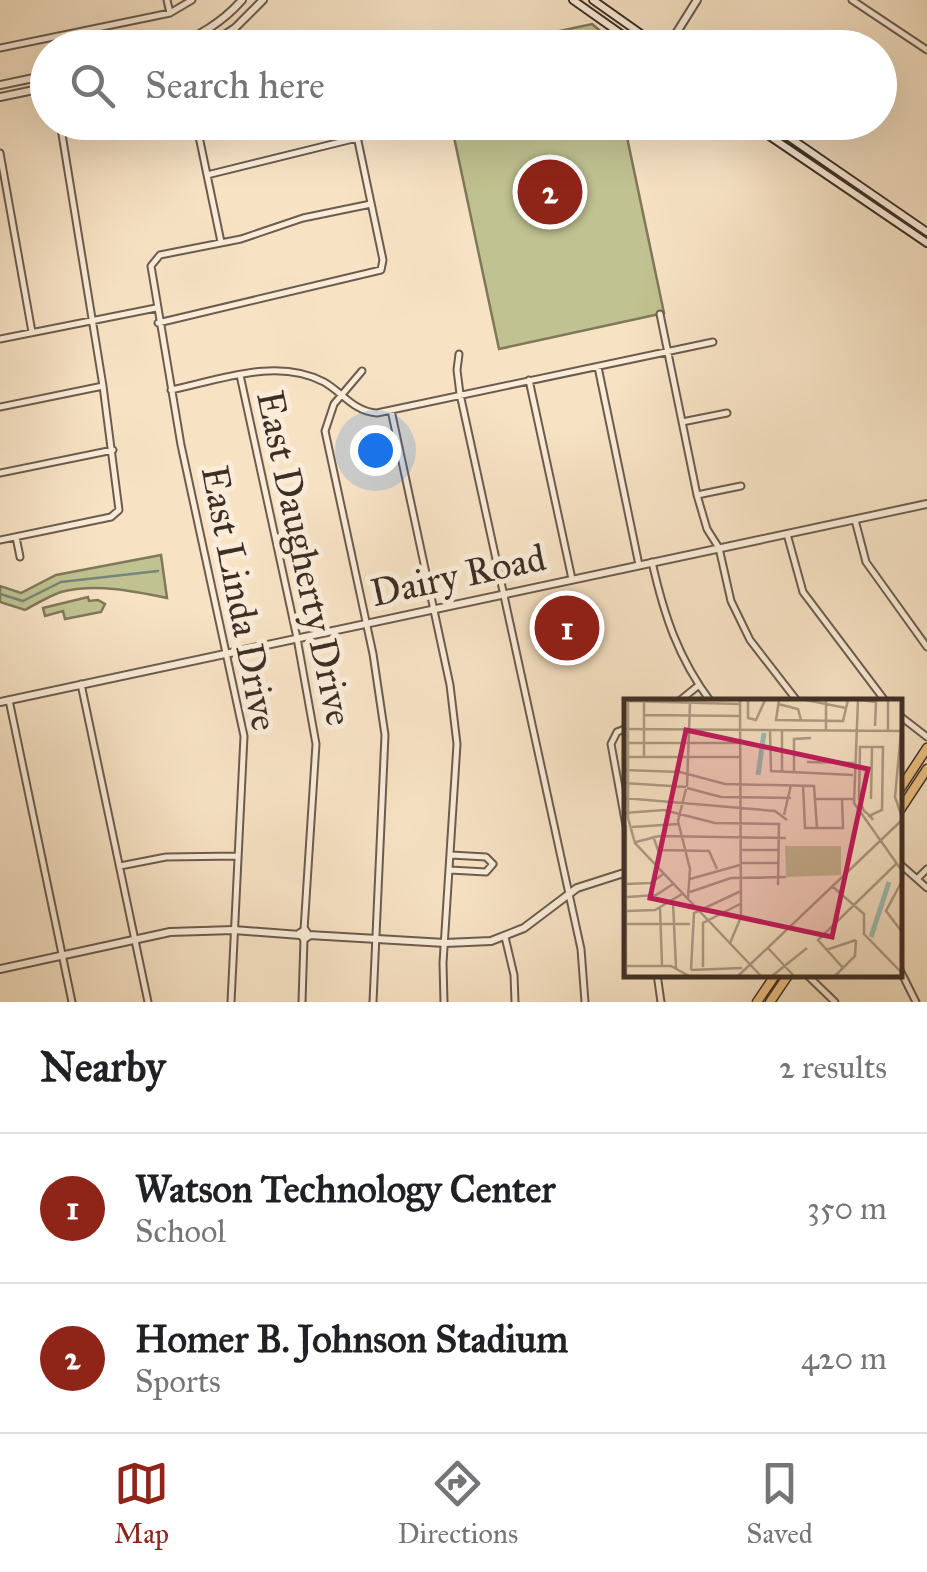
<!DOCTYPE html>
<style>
:root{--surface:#fff;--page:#f6f6f6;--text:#202124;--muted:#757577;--line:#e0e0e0;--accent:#8f2418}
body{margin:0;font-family:"IM FELL Great Primer",serif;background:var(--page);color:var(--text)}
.you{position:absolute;left:375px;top:450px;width:35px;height:35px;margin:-25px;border:8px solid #fff;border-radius:50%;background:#1a73e8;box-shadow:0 0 0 15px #1a73e833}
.badge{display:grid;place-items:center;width:65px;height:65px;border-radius:50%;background:var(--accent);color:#fff;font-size:32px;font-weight:700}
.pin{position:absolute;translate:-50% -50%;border:5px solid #fff;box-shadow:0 2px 10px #0006}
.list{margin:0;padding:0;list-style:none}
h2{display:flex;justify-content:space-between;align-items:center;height:130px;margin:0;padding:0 40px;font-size:42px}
h2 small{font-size:32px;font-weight:400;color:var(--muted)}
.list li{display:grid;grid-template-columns:65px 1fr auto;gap:30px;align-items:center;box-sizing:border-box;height:150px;padding:0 40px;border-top:2px solid var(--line)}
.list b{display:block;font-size:38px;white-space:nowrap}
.list p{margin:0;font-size:32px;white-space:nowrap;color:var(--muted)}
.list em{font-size:32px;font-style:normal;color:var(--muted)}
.icon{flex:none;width:55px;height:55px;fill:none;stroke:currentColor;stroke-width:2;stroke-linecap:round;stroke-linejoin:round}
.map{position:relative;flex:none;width:927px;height:1002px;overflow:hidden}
.search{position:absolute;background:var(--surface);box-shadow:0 10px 40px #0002;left:30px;right:30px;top:30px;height:110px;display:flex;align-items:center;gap:25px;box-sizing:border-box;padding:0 35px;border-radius:55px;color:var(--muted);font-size:38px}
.sheet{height:430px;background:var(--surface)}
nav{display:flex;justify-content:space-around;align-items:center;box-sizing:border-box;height:140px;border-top:2px solid var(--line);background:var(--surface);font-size:28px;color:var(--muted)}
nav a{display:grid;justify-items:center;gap:5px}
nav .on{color:var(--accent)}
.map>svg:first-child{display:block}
</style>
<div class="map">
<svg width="927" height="1002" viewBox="0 0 927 1002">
<rect width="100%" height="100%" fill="#f7e2c4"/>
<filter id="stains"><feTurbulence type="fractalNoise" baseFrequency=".002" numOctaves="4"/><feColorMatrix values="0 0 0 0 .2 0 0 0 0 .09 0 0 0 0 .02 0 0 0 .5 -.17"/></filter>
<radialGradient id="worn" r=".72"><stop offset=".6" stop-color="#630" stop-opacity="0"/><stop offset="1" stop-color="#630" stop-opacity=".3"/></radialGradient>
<path fill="#c1c291" stroke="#80785b" stroke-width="2.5" d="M592 24 605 35 608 47H485Z
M451 123H624L664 313 499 349Z
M161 555 167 598C134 591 94 583 61 592 49 596 36 604 25 610L0 602V586L21 593 56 575Z
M88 597 89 601 98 600 105 604 101 612 65 619 63 611 45 616 43 608Z"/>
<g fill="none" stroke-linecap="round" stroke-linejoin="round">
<path stroke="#77857a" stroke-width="2.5" d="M0 594 23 601 61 582 158 571"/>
<g stroke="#6c5c4d" stroke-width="9">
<path id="minor" d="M167 0 170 13
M852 0 927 50
M0 48 170 13 192 0
M196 122 221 242
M0 153 32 332
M207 175 357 138
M660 314 697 495 707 529 719 548 731 601 750 640 798 702
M158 323 381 270 383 260 354 122
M0 339 156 308
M459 354 457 370 460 394 581 949 585 1002
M598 367 639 565
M362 371 334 404 325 431 373 654 385 735 373 1002
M240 375 297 638 316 744 304 930
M529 380 572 579
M171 390C219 380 277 357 324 382 342 392 354 412 377 413L713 342
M0 407 103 386
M391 410 450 685 457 744 443 963 444 1002
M682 422 727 413
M0 473 113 450
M697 495 741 486
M855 520 866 562 927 647
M787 534 803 592 886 702
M16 537 20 557
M0 540 111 517 119 510 103 386 60 122
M652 562C664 615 678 658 711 702
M81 684 148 1002
M9 700 72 1002
M678 702 699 685
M900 716 927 737
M627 728 617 732 611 744 627 831
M900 864 927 888
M120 866 166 857 238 856
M450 870 486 872 493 864 486 857 451 855
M918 878 927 869
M505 937 514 975 515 1002
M900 970 916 1002
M657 974 661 1002
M806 974 835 1002
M231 1002 244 736 181 445 151 266 160 255 241 239 303 218 371 204
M302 1002 304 939"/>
</g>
<g stroke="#6c5c4d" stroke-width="10">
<path id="tertiary" d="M171 48C198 36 222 23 242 0
M205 48 235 28 263 0
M667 48 697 0
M0 85 48 75
M0 97 48 87
M0 702 927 504
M305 930 309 936 304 939 300 933Z
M309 935 445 943 491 941 524 928 577 888 627 872
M0 969 170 932 234 930 300 935"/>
</g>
<g stroke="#3e2f25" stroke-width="10">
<path id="secondary" d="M573 0 641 48
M593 0 661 48
M749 122 927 243
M767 122 927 232"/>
</g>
<g stroke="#3e2f25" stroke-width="11">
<path id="primary" d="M900 789 927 748
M900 810 927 769
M757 1002 776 974
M770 1002 789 974"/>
</g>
<use href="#minor" stroke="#faecd9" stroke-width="5"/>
<use href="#tertiary" stroke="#faecd9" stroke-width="6"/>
<use href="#secondary" stroke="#faecd9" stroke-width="6"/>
<use href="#primary" stroke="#ecc182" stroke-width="8"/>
</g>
<g text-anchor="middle" stroke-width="10" stroke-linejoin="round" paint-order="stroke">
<g font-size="38" fill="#3e2f25" stroke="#faecd9">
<text transform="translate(305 558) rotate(78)" y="13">East Daugherty Drive</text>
<text transform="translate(458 575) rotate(-12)" y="13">Dairy Road</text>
<text transform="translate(240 598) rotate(79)" y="13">East Linda Drive</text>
</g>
</g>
<g transform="translate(624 699)">
<rect width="278" height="278" fill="#f7e2c4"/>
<path d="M161 147H217V176L162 178Z" fill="#c1c291"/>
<path fill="none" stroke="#9dbeb3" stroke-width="5" d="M134 76 140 34M247 238 265 183"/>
<path fill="none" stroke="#ad9a84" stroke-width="2.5" d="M4 1V119L11 144 137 277M20 1V58M124 1V19L132 21 141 1M155 1 152 21 219 22 224 1M182 1 222 9M234 1 230 104 278 172M236 1 252 3 251 27M5 2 116 5M154 5 174 10 177 21M20 16 116 17M0 30 278 32M146 32 147 72 229 76M202 32V1M264 32V1M277 33 271 98 278 118M5 44H117M5 58H117M183 63 230 64M0 71 56 73 101 85 190 87 193 129M158 73V32M170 73V40L187 39M0 84 62 88M179 86 181 129H219L218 100M63 88 66 4M63 89 97 98 167 99M62 90 54 122 66 170 64 199M0 99 151 112 163 121M192 100H229M247 100 248 48M0 114 40 111 91 124 155 125M160 116 167 86M245 117 258 111 259 48H236L235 100 240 112 244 115 245 117 247 118 249 121M2 126V277M8 128 54 125M29 137 34 151 85 152 93 170M12 143 35 137 162 139M117 151H154M117 164H154M66 180 116 166M278 182 262 212 278 233M0 185 27 184 39 175M154 186 155 124M208 187 240 215V235L278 274M66 193 107 179 162 178M3 198 32 196 49 185M49 203 52 269M36 209 38 266M3 212 31 211 58 195M3 225H66M106 244 117 218 116 1M144 249 170 277M202 251 232 241M0 267H47L65 277M79 268V224L116 205M219 269 194 241 272 165M67 271 70 214 117 192M67 271 118 269M114 277 278 121M148 277 183 249M211 277 231 257 232 241"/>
<path fill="#c2185b" fill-opacity="0.15" stroke="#c2185b" stroke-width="5" d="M62 31 244 70 208 238 26 199Z"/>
<rect width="278" height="278" fill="none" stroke="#3e2f25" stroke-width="5"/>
</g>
<rect width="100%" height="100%" filter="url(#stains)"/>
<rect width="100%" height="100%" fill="url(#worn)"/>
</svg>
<div class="you"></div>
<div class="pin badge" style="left:567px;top:628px">1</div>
<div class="pin badge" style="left:550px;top:192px">2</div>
<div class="search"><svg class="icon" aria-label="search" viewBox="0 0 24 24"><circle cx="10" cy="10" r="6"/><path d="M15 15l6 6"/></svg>Search here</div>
</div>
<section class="sheet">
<h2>Nearby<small>2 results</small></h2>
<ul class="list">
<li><span class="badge">1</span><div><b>Watson Technology Center</b><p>School</p></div><em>350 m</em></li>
<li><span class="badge">2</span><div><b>Homer B. Johnson Stadium</b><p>Sports</p></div><em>420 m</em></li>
</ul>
</section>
<nav>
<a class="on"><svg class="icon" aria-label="map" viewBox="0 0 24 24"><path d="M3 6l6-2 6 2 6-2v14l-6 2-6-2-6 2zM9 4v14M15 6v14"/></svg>Map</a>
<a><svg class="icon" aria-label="directions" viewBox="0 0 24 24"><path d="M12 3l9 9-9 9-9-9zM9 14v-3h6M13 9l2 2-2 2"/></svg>Directions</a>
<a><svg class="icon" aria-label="saved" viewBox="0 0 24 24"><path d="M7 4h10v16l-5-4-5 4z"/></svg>Saved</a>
</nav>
